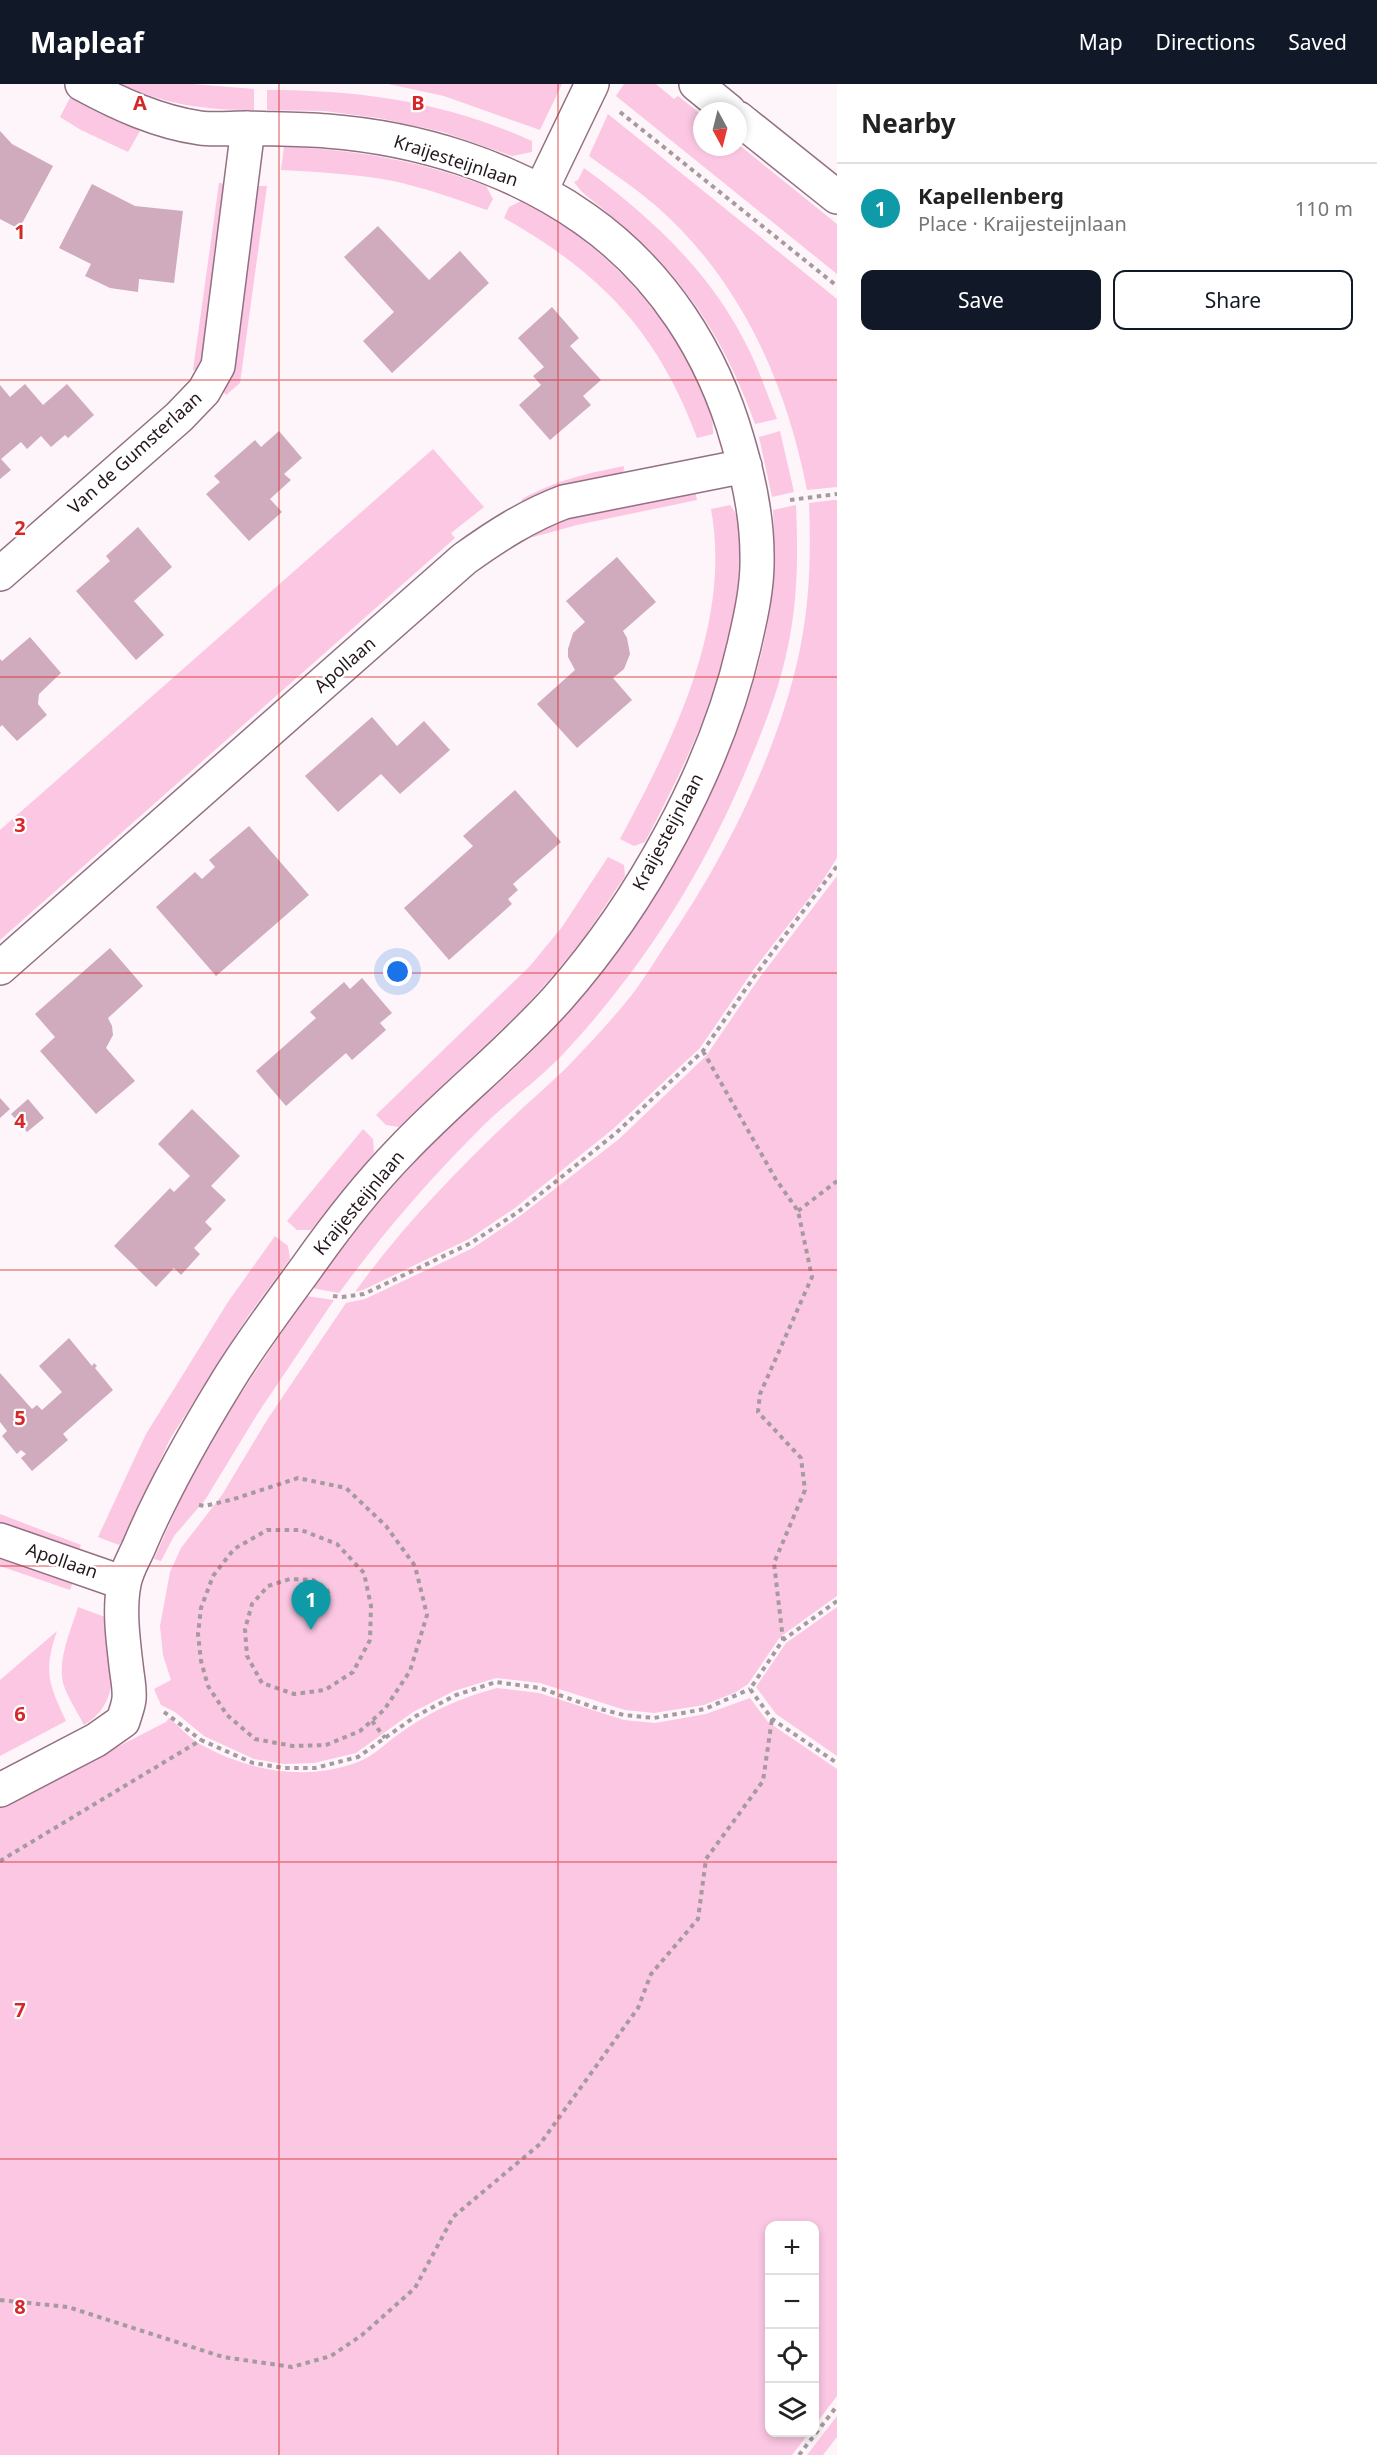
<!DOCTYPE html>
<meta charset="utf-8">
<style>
:root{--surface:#fff;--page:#f2f2f2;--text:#222;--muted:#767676;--line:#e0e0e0;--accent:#111827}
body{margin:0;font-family:"Noto Sans",sans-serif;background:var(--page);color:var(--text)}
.controls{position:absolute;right:18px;bottom:18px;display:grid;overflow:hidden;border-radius:12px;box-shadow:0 3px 9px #0003}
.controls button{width:54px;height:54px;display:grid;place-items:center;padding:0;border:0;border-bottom:2px solid var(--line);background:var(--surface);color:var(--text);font:30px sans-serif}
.compass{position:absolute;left:693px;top:18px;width:54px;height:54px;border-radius:50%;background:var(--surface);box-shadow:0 3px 9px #0003;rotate:173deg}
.you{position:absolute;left:398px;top:888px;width:21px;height:21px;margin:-15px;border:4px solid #fff;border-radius:50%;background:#1a73e8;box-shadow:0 0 0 9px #1a73e833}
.badge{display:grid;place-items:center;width:39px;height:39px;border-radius:50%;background:var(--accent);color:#fff;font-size:20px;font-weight:700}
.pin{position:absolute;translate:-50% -50px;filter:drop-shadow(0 2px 3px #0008)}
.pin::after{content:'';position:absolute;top:32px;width:21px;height:18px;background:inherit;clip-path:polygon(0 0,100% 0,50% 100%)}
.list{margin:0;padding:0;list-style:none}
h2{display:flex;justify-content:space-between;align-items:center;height:78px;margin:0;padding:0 24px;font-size:26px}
h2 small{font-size:20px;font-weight:400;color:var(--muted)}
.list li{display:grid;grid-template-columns:39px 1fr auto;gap:18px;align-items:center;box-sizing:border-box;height:90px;padding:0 24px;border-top:2px solid var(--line)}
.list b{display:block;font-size:22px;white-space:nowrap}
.list p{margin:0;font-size:20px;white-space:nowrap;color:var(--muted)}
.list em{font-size:20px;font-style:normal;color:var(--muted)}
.actions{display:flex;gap:12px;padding:18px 24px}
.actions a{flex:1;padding:14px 0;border:2px solid var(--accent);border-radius:12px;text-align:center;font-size:21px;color:var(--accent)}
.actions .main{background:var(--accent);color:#fff}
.icon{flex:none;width:33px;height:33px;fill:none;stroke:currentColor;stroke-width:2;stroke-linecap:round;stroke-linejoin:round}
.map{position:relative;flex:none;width:837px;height:2371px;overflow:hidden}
header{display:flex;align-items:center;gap:36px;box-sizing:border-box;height:84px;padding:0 30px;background:var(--accent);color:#fff}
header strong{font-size:28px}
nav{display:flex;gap:33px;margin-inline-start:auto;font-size:21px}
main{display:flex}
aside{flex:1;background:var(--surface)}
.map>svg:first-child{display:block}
</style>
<header>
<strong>Mapleaf</strong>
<nav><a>Map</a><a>Directions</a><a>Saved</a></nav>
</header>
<main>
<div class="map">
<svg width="837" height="2371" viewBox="0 0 837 2371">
<rect width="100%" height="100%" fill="#fdf5f9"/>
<path fill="#fbc7e2" d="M122 0H193L254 5V26C207 26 164 21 122 0Z
M388 0H562L540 46 444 12Z
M624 0H656L674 15 678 12 702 31V63H738V60L837 140V190L616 12Z
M267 6C361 6 446 18 532 57V68L512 72 443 48 379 34 324 27 267 26Z
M71 12 91 25 140 47 128 68 81 46 60 33Z
M608 30 837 215V403L807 406C786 298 740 195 655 121 634 103 611 88 589 72Z
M284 63C355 65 420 77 486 102L493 115 487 126C456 115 425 104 393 97 356 90 319 88 281 86Z
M584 84C651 133 712 189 749 266 760 288 768 312 777 335L755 340C731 272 696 211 644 161 625 142 602 125 581 107L574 98 578 96Z
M219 99 227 100 204 271 198 286H193Z
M257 102H267L240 299 226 311 222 306Z
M521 117C595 154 653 213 692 285 702 305 714 327 713 350L697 354C658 248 601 189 504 134L509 123Z
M780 347 794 408 772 413 759 353Z
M433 365 484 423 451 449 455 454 0 856V746Z
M624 382 623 391 542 410 522 418V415C557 396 585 390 624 382Z
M695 407 697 416 577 441 526 455 525 452 561 434Z
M833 416H837V774L821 799 754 885 700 964 613 1045 515 1124 469 1155 363 1206 355 1208C400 1145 454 1089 510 1036 530 1016 552 999 572 978 590 959 609 939 626 918 641 900 653 880 666 860 725 774 779 667 800 565 810 516 811 468 809 419Z
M730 421C741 434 739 451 739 468 740 573 692 667 645 758L634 762 620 755C673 656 732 540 711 425Z
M796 421C798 468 798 516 788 562 780 602 765 641 749 679 705 786 644 883 565 968 537 998 502 1021 474 1051 425 1100 380 1153 339 1209L312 1204C349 1155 386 1107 429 1064 467 1025 511 991 548 950 623 868 684 776 727 672 746 624 763 576 770 524 775 491 775 459 773 426Z
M608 773 624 781 625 792 582 857 549 896 523 925 399 1043 386 1041 376 1031 530 882 562 843Z
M837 792V1512L780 1553 748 1600 736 1608 704 1621 654 1629 625 1626 540 1599 496 1594 454 1607 413 1628 356 1669 314 1679 284 1680 254 1675 204 1652 175 1628 161 1621 154 1605 171 1596 163 1571 160 1542 170 1488 181 1464 222 1411 267 1336 346 1219 365 1215 473 1164 520 1132 619 1055 706 972 760 893Z
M363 1045 373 1055 374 1069 311 1146H297L287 1137Z
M275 1152 288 1162 290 1175 248 1232 170 1355 125 1454 119 1461 98 1453 146 1350 228 1218Z
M306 1212 334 1216 258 1329 205 1416 174 1452 161 1477 154 1475 185 1405 220 1341Z
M0 1430 81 1461 78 1468 0 1440Z
M0 1472 73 1498 70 1506 0 1482Z
M78 1523 105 1533 110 1593 112 1596C110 1616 101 1631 84 1641 78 1629 69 1616 64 1602 56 1578 71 1546 78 1523Z
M837 1523V1672L776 1630 756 1603 786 1559Z
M57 1547C43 1587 49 1601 66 1637L0 1672V1596Z
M497 1604 539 1609 624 1636 655 1639 706 1630 750 1614 768 1638 837 1685V2312L815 2341 814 2142H770V2348L809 2349 792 2371H0V1723L166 1638 169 1634C179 1642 189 1654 200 1660 248 1687 306 1698 358 1678 374 1672 389 1656 403 1647 435 1625 461 1614 497 1604Z
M837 2332V2353L823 2371H807Z"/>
<path fill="#d0abbd" d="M0 47 12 60 53 82 19 145 0 135Z
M92 100 135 122 183 127 174 199 139 195 138 208 110 204 85 192 91 180 59 164Z
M378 142 429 196 460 167 489 199 392 289 363 257 394 228 344 173Z
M552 223 579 254 570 262 601 296 583 312 591 321 550 356 519 321 541 301 533 292 544 283 518 254Z
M25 300 43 321 67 300 94 331 68 354 65 351 51 363 41 352 27 365 21 358 1 375 11 386 0 395V301L10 313Z
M279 347 302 374 284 390 291 396 270 415 282 428 249 457 206 410 220 398 214 392 255 356 261 363Z
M138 443 172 483 134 517 164 551 136 576 76 507 110 477 106 472Z
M617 473 656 518 623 547 627 554 630 570 624 585 613 594 632 616 577 664 537 620 575 586 568 573V565L573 549 585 538 566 517Z
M30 553 61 589 39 610 38 620 47 631 17 657 2 641 0 643V575L2 577Z
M372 633 397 662 424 637 450 666 400 710 381 690 338 728 305 692Z
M515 706 561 758 513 800 518 806 508 815 512 820 449 876 404 824 473 762 463 752Z
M249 742 309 811 216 892 156 823 195 788 202 795 215 783 209 776Z
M110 864 143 902 108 934 112 942 113 951 106 964 135 997 96 1030 40 967 55 953 35 930Z
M362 894 392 929 380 939 386 946 352 976 346 969 286 1022 256 987 316 934 310 928 344 898 350 905Z
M0 1014 10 1025 0 1034Z
M28 1015 44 1034 27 1048 11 1030Z
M192 1025 240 1072 211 1102 226 1116 205 1138 212 1145 194 1164 200 1170 181 1191 174 1184 156 1203 114 1162 170 1104 174 1108 190 1092 158 1060Z
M69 1254 92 1282 94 1279 97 1282 95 1284 113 1306 63 1350 68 1356 32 1387 21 1374 26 1370 21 1366 17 1370 2 1352 7 1347 0 1338V1289L32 1325 37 1321 42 1326 62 1308 39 1282Z"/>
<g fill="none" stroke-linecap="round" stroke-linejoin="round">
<g stroke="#937082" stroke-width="36">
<path id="street" d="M696 0 729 27
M738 34 837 113
M541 106 592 0
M0 490 179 333 204 307 218 282 248 44
M0 884 464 475C496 452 527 432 564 418L745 382
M0 1456 124 1499
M0 1706 96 1656 123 1637C125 1630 128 1623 129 1615 130 1604 127 1592 126 1581 123 1556 119 1525 124 1500 126 1486 136 1471 141 1458 165 1402 196 1348 228 1296 252 1257 280 1220 307 1183 336 1142 366 1103 401 1067 451 1014 509 969 558 914 641 820 716 685 744 562 751 532 758 501 757 471 757 432 749 395 738 358 713 269 662 189 585 135 510 82 417 54 327 47 300 45 273 45 246 44 231 44 215 46 200 44 158 38 119 20 82 0"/>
</g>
<path stroke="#a59aa0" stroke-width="4" stroke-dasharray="4.5 4.5" stroke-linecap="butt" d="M620 28 837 202
M790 416 837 410
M703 967 775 1094 798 1127 812 1193 760 1310 758 1328 801 1374 805 1406 774 1479 783 1556
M798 1127 837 1097
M333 1212 342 1213 364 1210 471 1159 518 1128 616 1049 703 967 756 890 837 782
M199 1421 205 1422 234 1415 298 1394 346 1404 386 1442 415 1482 427 1531 410 1587 384 1626 360 1647 326 1661 293 1662 255 1655 227 1631 208 1602 201 1577 198 1550 201 1524 213 1492 234 1465 267 1446H301L337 1460 364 1489 371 1522 370 1556 353 1588 325 1606 294 1610 262 1599 247 1572 245 1545 252 1520 268 1502 290 1495 313 1496 327 1506 330 1512 326 1517
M837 1517 783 1556 750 1605 772 1635 837 1679
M164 1628 201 1656
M372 1637 385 1654
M0 1777 201 1656 253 1679 284 1684H315L358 1673 416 1632 456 1611 496 1598 540 1604 593 1623 624 1631 654 1634 705 1625 750 1605
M0 2216 68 2223 223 2273 292 2283 331 2272 362 2251 415 2204 453 2133 540 2060 638 1924 651 1890 698 1835 706 1775 763 1697 772 1635
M799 2371 837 2322"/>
<use href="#street" stroke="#fff" stroke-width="33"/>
</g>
<path fill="none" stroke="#d62828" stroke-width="1.5" stroke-opacity="0.55" d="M279 0V2371M558 0V2371M0 296H837M0 593H837M0 889H837M0 1186H837M0 1482H837M0 1778H837M0 2075H837"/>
<g text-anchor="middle" stroke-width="4.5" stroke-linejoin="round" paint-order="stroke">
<g font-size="18" fill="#25171f" stroke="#fff">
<text transform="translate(456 77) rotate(18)" y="6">Kraijesteijnlaan</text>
<text transform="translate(135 369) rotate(-42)" y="6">Van de Gumsterlaan</text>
<text transform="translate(345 581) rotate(-41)" y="6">Apollaan</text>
<text transform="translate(668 748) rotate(-62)" y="6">Kraijesteijnlaan</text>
<text transform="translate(359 1119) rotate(-50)" y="6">Kraijesteijnlaan</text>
<text transform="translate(62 1477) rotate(19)" y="6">Apollaan</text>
</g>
</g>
<g font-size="20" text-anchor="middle" font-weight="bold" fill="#d62828" stroke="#fff" stroke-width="4.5" stroke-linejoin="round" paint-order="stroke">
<text x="140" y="26">A</text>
<text x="418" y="26">B</text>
<text x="20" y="155">1</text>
<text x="20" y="451">2</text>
<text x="20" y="748">3</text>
<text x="20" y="1044">4</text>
<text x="20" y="1341">5</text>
<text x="20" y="1637">6</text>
<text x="20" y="1933">7</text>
<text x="20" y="2230">8</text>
</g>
</svg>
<div class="controls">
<button>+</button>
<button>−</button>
<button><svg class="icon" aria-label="locate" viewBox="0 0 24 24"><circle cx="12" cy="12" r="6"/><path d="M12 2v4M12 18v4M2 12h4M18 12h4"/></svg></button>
<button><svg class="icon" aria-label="layers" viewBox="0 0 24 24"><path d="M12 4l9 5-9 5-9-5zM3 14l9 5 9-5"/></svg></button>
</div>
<svg class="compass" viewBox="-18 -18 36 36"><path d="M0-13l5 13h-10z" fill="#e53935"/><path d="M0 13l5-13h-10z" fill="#767676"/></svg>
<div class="you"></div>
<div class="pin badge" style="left:311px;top:1546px;background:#0f9aa8">1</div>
</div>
<aside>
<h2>Nearby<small></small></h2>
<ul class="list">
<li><span class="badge" style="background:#0f9aa8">1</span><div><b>Kapellenberg</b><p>Place · Kraijesteijnlaan</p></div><em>110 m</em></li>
</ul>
<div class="actions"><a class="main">Save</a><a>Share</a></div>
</aside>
</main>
